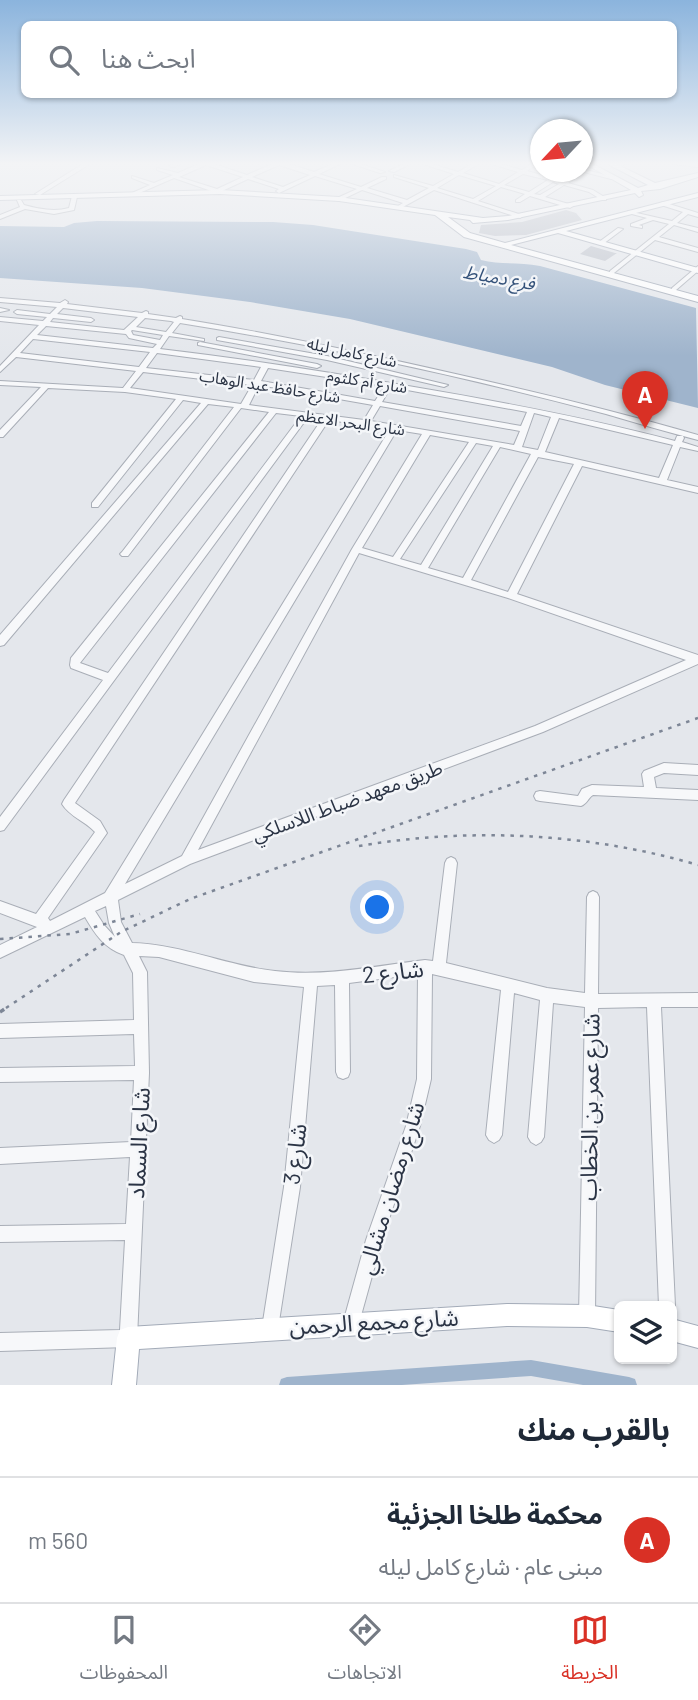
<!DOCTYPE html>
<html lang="ar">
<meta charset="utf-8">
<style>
:root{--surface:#fff;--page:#f6f6f7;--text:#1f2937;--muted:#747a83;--line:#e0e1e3;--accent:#d93025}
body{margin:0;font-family:Barlow,"Noto Sans Arabic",sans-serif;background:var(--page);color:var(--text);direction:rtl}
.controls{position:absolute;right:21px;bottom:21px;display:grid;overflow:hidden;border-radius:10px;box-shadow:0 2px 5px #0004}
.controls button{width:63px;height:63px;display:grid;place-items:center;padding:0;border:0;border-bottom:2px solid var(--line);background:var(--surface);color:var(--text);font:35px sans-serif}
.compass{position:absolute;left:530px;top:119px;width:63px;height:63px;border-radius:50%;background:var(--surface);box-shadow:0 2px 5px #0004;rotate:244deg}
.you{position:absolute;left:378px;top:908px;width:24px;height:24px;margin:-18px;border:5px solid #fff;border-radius:50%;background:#1a73e8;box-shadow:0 0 0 10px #1a73e833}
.badge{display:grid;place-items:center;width:46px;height:46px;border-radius:50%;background:var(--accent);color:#fff;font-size:23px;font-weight:700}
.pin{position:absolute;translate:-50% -58px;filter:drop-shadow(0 2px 4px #0008)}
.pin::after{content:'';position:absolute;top:37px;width:24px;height:21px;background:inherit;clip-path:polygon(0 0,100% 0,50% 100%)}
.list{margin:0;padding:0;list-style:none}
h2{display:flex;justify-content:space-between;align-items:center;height:91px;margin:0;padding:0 28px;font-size:30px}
h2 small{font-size:23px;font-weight:400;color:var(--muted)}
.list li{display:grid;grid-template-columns:46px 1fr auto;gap:21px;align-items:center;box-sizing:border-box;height:126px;padding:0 28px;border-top:2px solid var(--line)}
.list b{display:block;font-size:26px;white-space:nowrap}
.list p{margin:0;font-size:23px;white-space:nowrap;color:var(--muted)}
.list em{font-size:23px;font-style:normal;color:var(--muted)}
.icon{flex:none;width:38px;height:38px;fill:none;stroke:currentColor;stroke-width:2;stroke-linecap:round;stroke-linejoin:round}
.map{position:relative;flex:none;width:698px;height:1385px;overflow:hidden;direction:ltr}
.search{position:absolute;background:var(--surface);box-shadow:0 2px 5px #0004;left:21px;right:21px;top:21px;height:77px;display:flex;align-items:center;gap:18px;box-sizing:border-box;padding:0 24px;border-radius:10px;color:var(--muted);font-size:26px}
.sheet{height:217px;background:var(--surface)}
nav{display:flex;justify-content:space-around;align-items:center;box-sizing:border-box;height:98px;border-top:2px solid var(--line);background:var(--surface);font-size:19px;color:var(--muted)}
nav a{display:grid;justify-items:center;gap:4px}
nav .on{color:var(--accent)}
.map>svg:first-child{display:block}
</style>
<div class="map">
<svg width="698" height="1385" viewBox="0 0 698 1385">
<rect width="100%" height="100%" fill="#e4e7ec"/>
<path fill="#9fb4cc" d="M97 221 273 222 313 225 466 249 477 252 481 260C500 265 520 262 540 266L696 308 698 408 605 385 552 367 350 319 250 302 142 288 0 278V226L64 227 74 223Z"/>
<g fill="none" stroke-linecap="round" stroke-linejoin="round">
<path fill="#9fb4cc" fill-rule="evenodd" d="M531 1360 629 1377 635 1379 637 1385H583L531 1376 402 1385H279L281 1379 287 1377Z"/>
</g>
<path fill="#bbc0ca" d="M566 210 576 213 582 220 526 235 495 236 479 233 481 225 522 222Z
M591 246 615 253H617L605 261 580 254Z"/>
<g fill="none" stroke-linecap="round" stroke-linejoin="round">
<g stroke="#a9aeb7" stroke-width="2">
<path id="minor" d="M86 162H93L40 195 35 194Z
M177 162H185L174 167 169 166Z
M199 162H212L211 163 247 175 274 163 271 162H284L314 172 337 162H344L319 174 361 187 382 177H386V179L367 188 407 200 429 188 394 177V175L433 186 454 174 417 162H426L458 172 475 162H482L463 173 499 184 518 172 485 162H494L522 170 535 162H540L527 171 563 181 579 172H582V169L614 177 611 179 584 172 568 183 593 190 606 198V200H602L589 192 564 185 545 197 572 205 573 206 570 208 530 196 520 202H516V200L525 194 501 187 478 201 522 215 523 216 520 218 434 190 401 208 398 206 403 203 362 190 339 201 337 200V198L357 189 315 176 279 193 276 191 279 189 248 179 222 191 223 192 220 194 174 178 137 194 132 193 150 185 132 178V176L154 183 173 175 157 170V168L178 173 201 163ZM206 165 243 177 217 189 179 177ZM279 165 310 175 283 187 252 177ZM523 174 548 180 529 192 504 185ZM459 175 496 186 473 199 437 188ZM553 182 559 184 540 195 534 194Z
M346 162H355L385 172 380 173Z
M407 162H414L394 172 389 171Z
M623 162H631L615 168 612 166Z
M670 162 698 163V167L673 164Z
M72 196 77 197 74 210 54 214 25 209 0 219V215L20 207 17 200H21L24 205C39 209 54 212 69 208Z
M663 202 698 213V217L688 214 677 223 698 228V232L674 225 659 237 698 248V252L655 240 614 273H610V271L669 224 653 220 639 225 642 226V228L631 226V224L647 218 628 213V211L672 221 683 212 661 205V203Z
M618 228 623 229 603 244H599V242Z
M698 266V271L676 290H672V288Z
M0 298 60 303 65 300 68 302 67 304 142 313 146 311 148 312V314L176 318 180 316 182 317V319C276 334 368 354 460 375 540 393 619 412 698 435V440C667 432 637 423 606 414 466 377 323 346 180 323L172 333 204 339V341L169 336 160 349C245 359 329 372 414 387 502 402 588 418 675 441L677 436H683L684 438 682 442 698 447V451L680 447 667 480 698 487V493L582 466 517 594 698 655V664L543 732 190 864 118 900 121 922 132 943C181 944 227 966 275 971 325 977 375 966 425 960L433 961 445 863 447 859 451 857 455 859 457 863 446 963 547 988 585 993 587 897 589 893 593 891 597 893 599 897 598 994 698 993V1007H661L675 1306 673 1312 672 1306H659L647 1007 598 1008 595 1316 593 1322 587 1324 581 1322 579 1316 585 1007 553 1003 544 1137 541 1142 536 1145 531 1142 528 1137 540 1000 514 993 502 1135 499 1140 494 1143 489 1140 486 1135 501 990 432 974 431 1079 420 1126 382 1240 359 1323 357 1329 351 1331 345 1329 343 1323 366 1240 406 1126 417 1079 418 974 349 983 350 1072 348 1077 343 1079 338 1077 336 1072 335 985 317 986 300 1187 278 1328 276 1334 270 1336 264 1334 262 1328 284 1187 304 987 254 982 159 957 139 956 147 972 149 1073 137 1338 134 1344 128 1347 0 1351V1333L120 1330 125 1240 0 1242V1226L126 1224 130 1157 0 1164V1148L131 1142 134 1080 0 1082V1068L135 1066 134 1034 0 1038V1024L134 1020 133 973 124 955C104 948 95 934 85 917L0 958V945L37 927 0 913V901L36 914 95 832C85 821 70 817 62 804L64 800 322 419 308 417 4 830 0 831V817L103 680 71 668 70 665 71 658 269 412 241 408 128 556H122L120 554 122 552 234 407 208 404 4 645 0 646V635L201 403 183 400 98 507H92V503L176 399 125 392 48 388 3 437H0V430L41 387 0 385V381L123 388 136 371 16 357 0 372V366L39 325 0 321V317L43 321 47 317 17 314 14 312 17 310 50 314 57 307 0 302ZM63 308 138 317 124 330 50 322 53 318 91 322 94 320 91 318 57 314ZM145 318 171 321 174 322 166 332 136 327ZM46 326 126 334 129 338 157 344 153 348 37 335ZM132 330 163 335 160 340 133 335 131 331ZM33 339 150 352 139 367 20 353ZM157 353 261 367 254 380 146 368ZM268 368 385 386 375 401 261 381ZM143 372 252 385 241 404 130 388ZM259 385 373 405 364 420 249 405ZM391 387 527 412 521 426 382 402ZM380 406 520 431 514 445 371 421ZM276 413 301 416 108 673 80 663ZM534 413 551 417 538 450 522 447ZM559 418 673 445 659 478 545 452ZM329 420 390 429 105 893 50 921 48 918 107 833 100 821 75 803ZM397 430 422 434 352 549 182 856 125 884ZM430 435 469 442 393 557 362 548ZM476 443 493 446 421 565 400 559ZM500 447 531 454 463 578 428 568ZM538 457 574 464 508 592 471 580ZM359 553 508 598 686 660 535 726 198 850ZM106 906 109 923 115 937 104 925 95 911Z
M0 308 9 310 0 312Z
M219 337 327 356 448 385 444 387 327 360 217 340V338Z
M200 342 317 364 321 366 317 368 198 345V343Z
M664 763 698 765V775L664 773 654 777 656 788 698 790V800L593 795C588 798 587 804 581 806L540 801 536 800 534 796 536 792 540 791 578 796 582 789 592 785 644 787 642 774 644 771Z"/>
</g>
<g stroke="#a3abb8" stroke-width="2">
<path id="major" d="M582 162H589L638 188 648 185 604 162H612L655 183 698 173V177L660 189 641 191 643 195 639 197 635 193 508 220 473 223 470 220 448 217 470 233 505 243 698 193V197L566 231 698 268V273L558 233 511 245 698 296V302L464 237 435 215 339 201 220 194 0 200V196L220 190 339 197 483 218 508 216 631 190Z
M507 1304 587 1305 619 1310V1332L587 1327 507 1326 139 1349 136 1385H112L117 1338 120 1330 128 1327Z
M672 1319 698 1326V1348L672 1341Z"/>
</g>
<use href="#minor" fill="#f7f8fa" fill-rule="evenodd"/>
<use href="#major" fill="#fff" fill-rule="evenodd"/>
<path stroke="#7d8696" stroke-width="2.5" stroke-dasharray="3.5 6" stroke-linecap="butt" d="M359 846C472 827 588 833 698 865
M0 939 70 934 140 914
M6 1008 121 932 190 899 698 718"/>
<path stroke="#7d8696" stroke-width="3.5" stroke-dasharray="5 10" stroke-linecap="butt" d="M0 1012 9 1006"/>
</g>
<linearGradient id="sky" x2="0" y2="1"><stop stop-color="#8bb4dd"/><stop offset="0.46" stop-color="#f3f4f6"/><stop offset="1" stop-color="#f3f4f6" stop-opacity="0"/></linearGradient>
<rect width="698" height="356" fill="url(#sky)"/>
<g text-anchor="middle" stroke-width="5" stroke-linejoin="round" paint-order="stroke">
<g font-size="16" fill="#2b3445" stroke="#f4f6f9">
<text transform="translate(352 352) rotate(12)" y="6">شارع كامل ليله</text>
<text transform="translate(367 381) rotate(9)" y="6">شارع أم كلثوم</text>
<text transform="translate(270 386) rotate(9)" y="6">شارع حافظ عبد الوهاب</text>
<text transform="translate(351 422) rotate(8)" y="6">شارع البحر الاعظم</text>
</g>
<g font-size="18" font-style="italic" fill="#34527a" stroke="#f4f6f9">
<text transform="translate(499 278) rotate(10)" y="6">فرع دمياط</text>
</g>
<g font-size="19" fill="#2b3445" stroke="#f4f6f9">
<text transform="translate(347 801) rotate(-20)" y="7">طريق معهد ضباط اللاسلكي</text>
</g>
<g font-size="23" fill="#2b3445" stroke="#f4f6f9">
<text transform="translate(393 972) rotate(-6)" y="8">شارع 2</text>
<text transform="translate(590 1107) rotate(-89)" y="8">شارع عمر بن الخطاب</text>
<text transform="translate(139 1143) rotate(-87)" y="8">شارع السماد</text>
<text transform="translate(295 1154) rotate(-83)" y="8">شارع 3</text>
<text transform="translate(391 1188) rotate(-73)" y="8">شارع رمضان مشالي</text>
<text transform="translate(374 1322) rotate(-3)" y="8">شارع مجمع الرحمن</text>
</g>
</g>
</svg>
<div class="controls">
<button><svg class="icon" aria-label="layers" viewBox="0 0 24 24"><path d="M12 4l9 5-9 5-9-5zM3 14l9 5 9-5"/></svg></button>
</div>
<svg class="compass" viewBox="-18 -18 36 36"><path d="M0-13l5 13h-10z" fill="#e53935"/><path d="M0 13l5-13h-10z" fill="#747a83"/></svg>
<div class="you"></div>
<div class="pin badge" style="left:645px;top:429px">A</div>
<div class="search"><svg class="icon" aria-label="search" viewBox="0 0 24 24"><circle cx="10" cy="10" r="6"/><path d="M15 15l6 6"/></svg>ابحث هنا</div>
</div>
<section class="sheet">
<h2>بالقرب منك<small></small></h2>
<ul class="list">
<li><span class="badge">A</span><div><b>محكمة طلخا الجزئية</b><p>مبنى عام · شارع كامل ليله</p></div><em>560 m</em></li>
</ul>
</section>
<nav>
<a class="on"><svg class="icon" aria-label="map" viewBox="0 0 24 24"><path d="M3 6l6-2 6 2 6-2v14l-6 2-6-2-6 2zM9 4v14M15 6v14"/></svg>الخريطة</a>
<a><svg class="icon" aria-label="directions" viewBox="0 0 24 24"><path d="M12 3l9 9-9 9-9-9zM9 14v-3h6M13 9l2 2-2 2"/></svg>الاتجاهات</a>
<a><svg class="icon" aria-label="saved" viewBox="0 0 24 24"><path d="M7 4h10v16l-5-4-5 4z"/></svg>المحفوظات</a>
</nav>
